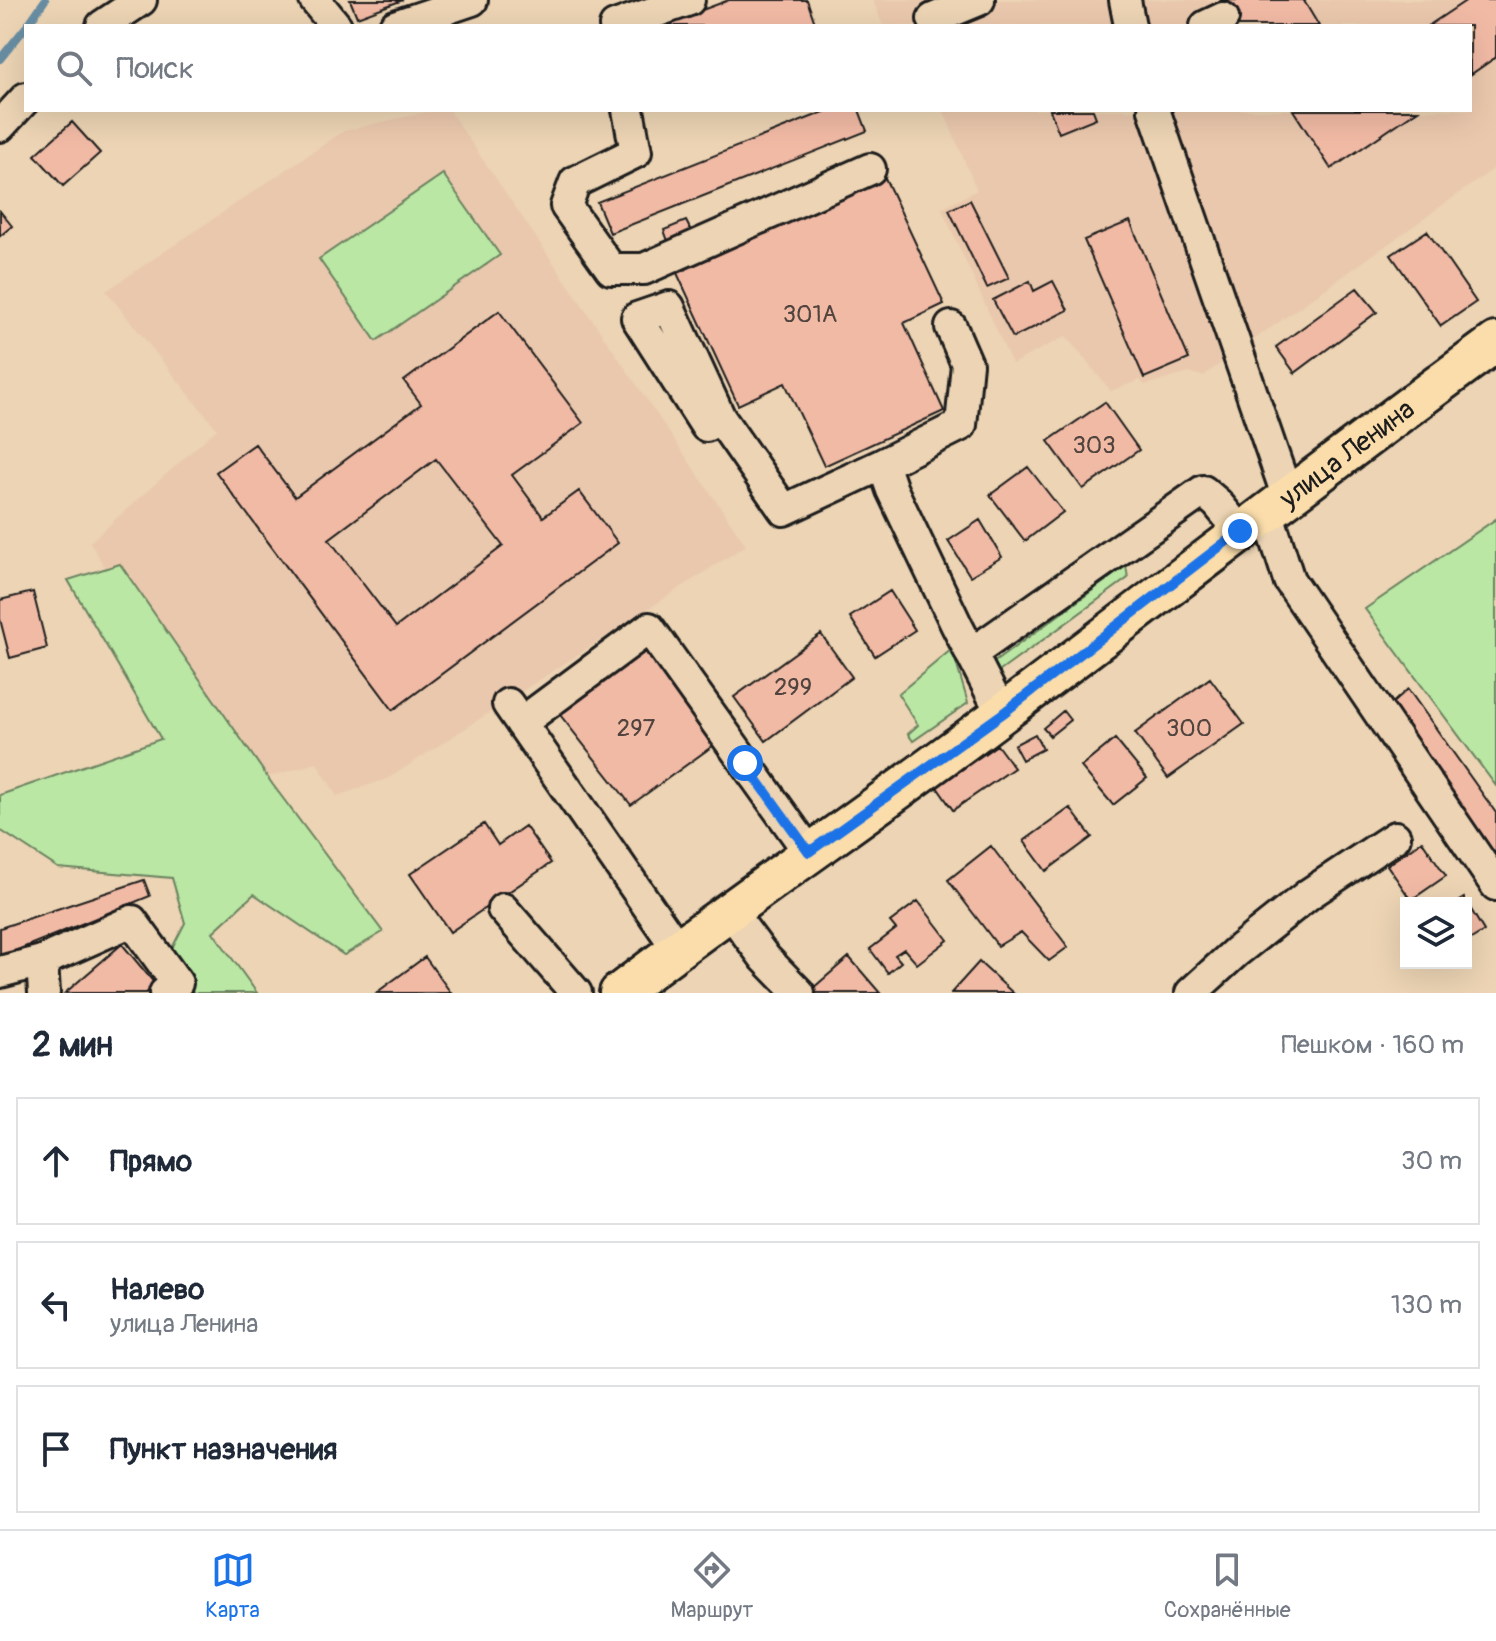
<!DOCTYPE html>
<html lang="ru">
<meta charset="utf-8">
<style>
:root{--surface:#fff;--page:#f2f2f3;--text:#1f2937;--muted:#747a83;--line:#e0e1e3;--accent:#1a73e8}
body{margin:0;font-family:Pangolin,sans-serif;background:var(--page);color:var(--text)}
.controls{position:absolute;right:24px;bottom:24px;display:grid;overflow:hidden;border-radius:0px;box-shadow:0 8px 32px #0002}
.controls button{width:72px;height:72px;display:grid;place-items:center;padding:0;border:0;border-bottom:2px solid var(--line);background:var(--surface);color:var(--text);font:40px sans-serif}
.stop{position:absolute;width:24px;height:24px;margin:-18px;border:6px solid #1a73e8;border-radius:50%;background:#fff}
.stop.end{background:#1a73e8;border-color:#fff;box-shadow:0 2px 8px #0008}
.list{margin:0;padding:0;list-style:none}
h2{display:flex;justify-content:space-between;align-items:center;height:104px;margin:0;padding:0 32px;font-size:34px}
h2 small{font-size:26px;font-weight:400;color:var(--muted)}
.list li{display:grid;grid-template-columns:52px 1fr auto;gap:24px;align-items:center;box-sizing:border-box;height:128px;margin:0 16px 16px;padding:0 16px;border:2px solid var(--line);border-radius:0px}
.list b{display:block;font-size:30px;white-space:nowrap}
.list p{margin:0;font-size:26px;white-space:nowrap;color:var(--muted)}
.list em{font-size:26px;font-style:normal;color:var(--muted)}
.icon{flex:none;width:44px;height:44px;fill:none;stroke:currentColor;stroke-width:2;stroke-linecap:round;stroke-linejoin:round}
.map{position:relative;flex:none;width:1496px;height:993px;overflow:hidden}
.search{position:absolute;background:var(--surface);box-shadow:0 8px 32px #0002;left:24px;right:24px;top:24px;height:88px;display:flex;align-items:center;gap:20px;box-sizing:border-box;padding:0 28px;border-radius:0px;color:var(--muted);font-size:30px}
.sheet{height:536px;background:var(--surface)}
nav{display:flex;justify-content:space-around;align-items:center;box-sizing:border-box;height:112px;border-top:2px solid var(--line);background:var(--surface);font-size:22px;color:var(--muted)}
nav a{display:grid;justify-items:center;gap:4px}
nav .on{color:var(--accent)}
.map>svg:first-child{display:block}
</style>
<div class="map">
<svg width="1496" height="993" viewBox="0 0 1496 993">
<rect width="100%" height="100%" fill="#ecd4b4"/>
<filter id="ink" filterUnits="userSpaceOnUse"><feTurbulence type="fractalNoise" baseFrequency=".0125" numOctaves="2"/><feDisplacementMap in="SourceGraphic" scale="16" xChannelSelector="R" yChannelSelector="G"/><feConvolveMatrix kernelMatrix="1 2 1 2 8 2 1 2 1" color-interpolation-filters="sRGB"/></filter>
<g filter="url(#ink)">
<path fill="#eac8ad" d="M873 0H1496V167L1203 376 1189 373 1145 385 1140 380 1111 391 1066 336 1012 364 942 209 977 190 943 110H1470V26H883Z
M435 110H449L746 545 389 778 337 796 317 763 233 787 90 542 217 429 106 291 344 131Z"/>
<path fill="#bae7a4" stroke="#6b8260" stroke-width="2" d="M443 174 500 255 376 341 319 259Z
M1496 519V786L1365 609Z
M120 564 273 785 383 932 344 955 254 894 213 932 257 993H187L190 990 170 952 185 923 172 878 58 868 0 830V795L161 739 68 580Z
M1126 566 1128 578 996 674 989 666Z
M952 649 968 703 913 741 908 734 918 725 898 694Z"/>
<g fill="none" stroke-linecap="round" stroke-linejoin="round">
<path stroke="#688da2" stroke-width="8" d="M27 26 45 0
M0 59 26 27"/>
</g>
<path fill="#f1baa5" stroke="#1c1c1c" stroke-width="2" fill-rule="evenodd" d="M350 0H403L357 17Z
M729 0H807L816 26H659Z
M1221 0H1306L1304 1 1319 26H1238Z
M1467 0H1496V57L1470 75V26H1428Z
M829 110H859L867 131 610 233 597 202Z
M1050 110H1093L1096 118 1059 133Z
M1293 110H1418L1331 169Z
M72 122 100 153 63 186 35 155Z
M885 178 944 304 904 323 944 411 824 466 785 383 738 405 677 273Z
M970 200 1009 278 987 288 949 210Z
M0 211 12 226 0 236Z
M686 221 692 233 668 241 664 230Z
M1130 221 1189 359 1144 378 1084 240Z
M1427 231 1476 302 1441 326 1391 255Z
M1030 281 1034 291 1053 281 1068 310 1013 338 993 300Z
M1357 288 1377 312 1295 373 1276 347Z
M499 311 583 423 512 475 543 517 579 491 618 543 393 710 216 472 255 444 295 497 421 404 404 381ZM436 459 503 546 396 627 329 539Z
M1105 402 1139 450 1083 489 1048 441Z
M1028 467 1063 512 1025 541 990 495Z
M980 520 1002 557 970 576 948 541Z
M890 591 915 630 875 656 850 617Z
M33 592 47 648 10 658 0 619V600Z
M821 634 852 677 766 741 734 697Z
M641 644 714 745 631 805 557 711Z
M1210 678 1244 724 1168 778 1135 733Z
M1408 689 1496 813V860L1388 707Z
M1063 711 1070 720 1050 736 1043 728Z
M1035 734 1043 749 1022 760 1014 745Z
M1115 739 1147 778 1113 805 1081 767Z
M997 745 1014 768 953 810 937 787Z
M1070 808 1092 837 1046 871 1024 841Z
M484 824 498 845 525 826 551 863 450 932 410 874Z
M1422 841 1446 876 1411 900 1387 865Z
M991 846 1068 947 1049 961 1021 932 998 946 948 880Z
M144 880 150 896 0 957V928Z
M1464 898 1484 931 1466 942V903H1456Z
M918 901 948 940 917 964 904 949 895 955 901 962 888 973 870 949 896 929 890 922Z
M122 944 156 985 146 993H65Z
M425 957 451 993H376Z
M849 957 880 993H817L812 989Z
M979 962 1013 993H951Z"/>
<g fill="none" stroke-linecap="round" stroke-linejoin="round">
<g stroke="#1c1c1c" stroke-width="36">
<path id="minor" d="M315 0 336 26
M1125 0 1130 26
M933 19 979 0
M102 26 141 0
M395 26 472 0
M615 26 689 0
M1206 26 1223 18
M628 110 636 152 575 182 566 206 611 269H644L870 169
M1154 110 1287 495
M0 126 26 98
M720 418 706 426 637 318 669 307 720 418 784 510 883 464 892 490 957 626 1002 714
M883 464 961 425 967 364 951 327
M1267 511 1289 580 1496 885
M971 654 1203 491 1217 503 1240 531
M508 704 677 948
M521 723 649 628 809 852
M503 909 576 993
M730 911 765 958 799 993
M42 961 44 993
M0 972 42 961 132 921 177 983 165 993
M1191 993 1236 952 1309 894 1395 837"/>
</g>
<g stroke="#1c1c1c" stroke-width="44">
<g id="major">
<path id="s1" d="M619 993C745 897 877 808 1004 712 1168 589 1330 463 1496 342"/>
</g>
</g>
<use href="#minor" stroke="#ecd4b4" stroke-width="30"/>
<use href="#major" stroke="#faddab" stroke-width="38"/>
</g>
</g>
<g fill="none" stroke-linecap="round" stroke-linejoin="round" filter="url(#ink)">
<path stroke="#1a73e8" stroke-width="10" d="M745 763 809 852 1002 714 1240 531"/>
</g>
<g text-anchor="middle" stroke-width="8" stroke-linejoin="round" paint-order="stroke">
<g font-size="24" fill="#51443e">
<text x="810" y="322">301А</text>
<text x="1094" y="453">303</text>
<text x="793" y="695">299</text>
<text x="636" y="736">297</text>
<text x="1189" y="736">300</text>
</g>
<g font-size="28" fill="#1c1c1c" stroke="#ecd4b4">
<text dy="10" stroke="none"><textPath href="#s1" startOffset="906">улица Ленина</textPath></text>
</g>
</g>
</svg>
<div class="controls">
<button><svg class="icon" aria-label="layers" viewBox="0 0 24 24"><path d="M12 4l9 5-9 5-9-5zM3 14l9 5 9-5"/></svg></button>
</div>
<div class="stop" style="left:745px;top:763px"></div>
<div class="stop end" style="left:1240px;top:531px"></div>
<div class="search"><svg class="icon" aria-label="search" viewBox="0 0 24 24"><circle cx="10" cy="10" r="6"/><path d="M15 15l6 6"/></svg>Поиск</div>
</div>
<section class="sheet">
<h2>2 мин<small>Пешком · 160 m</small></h2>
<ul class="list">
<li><svg class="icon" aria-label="ahead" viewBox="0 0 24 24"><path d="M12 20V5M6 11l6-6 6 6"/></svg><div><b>Прямо</b></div><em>30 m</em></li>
<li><svg class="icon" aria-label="left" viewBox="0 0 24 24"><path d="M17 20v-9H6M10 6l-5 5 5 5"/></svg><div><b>Налево</b><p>улица Ленина</p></div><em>130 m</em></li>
<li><svg class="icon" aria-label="arrive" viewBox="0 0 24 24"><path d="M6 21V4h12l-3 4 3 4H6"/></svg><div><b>Пункт назначения</b></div></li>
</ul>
</section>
<nav>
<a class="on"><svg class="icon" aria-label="map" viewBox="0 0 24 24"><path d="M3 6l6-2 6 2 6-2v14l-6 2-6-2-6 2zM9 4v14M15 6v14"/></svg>Карта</a>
<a><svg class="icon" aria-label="directions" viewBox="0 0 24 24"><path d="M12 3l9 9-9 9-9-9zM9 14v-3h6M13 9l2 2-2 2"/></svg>Маршрут</a>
<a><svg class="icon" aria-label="saved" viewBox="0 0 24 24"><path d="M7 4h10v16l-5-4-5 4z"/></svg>Сохранённые</a>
</nav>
